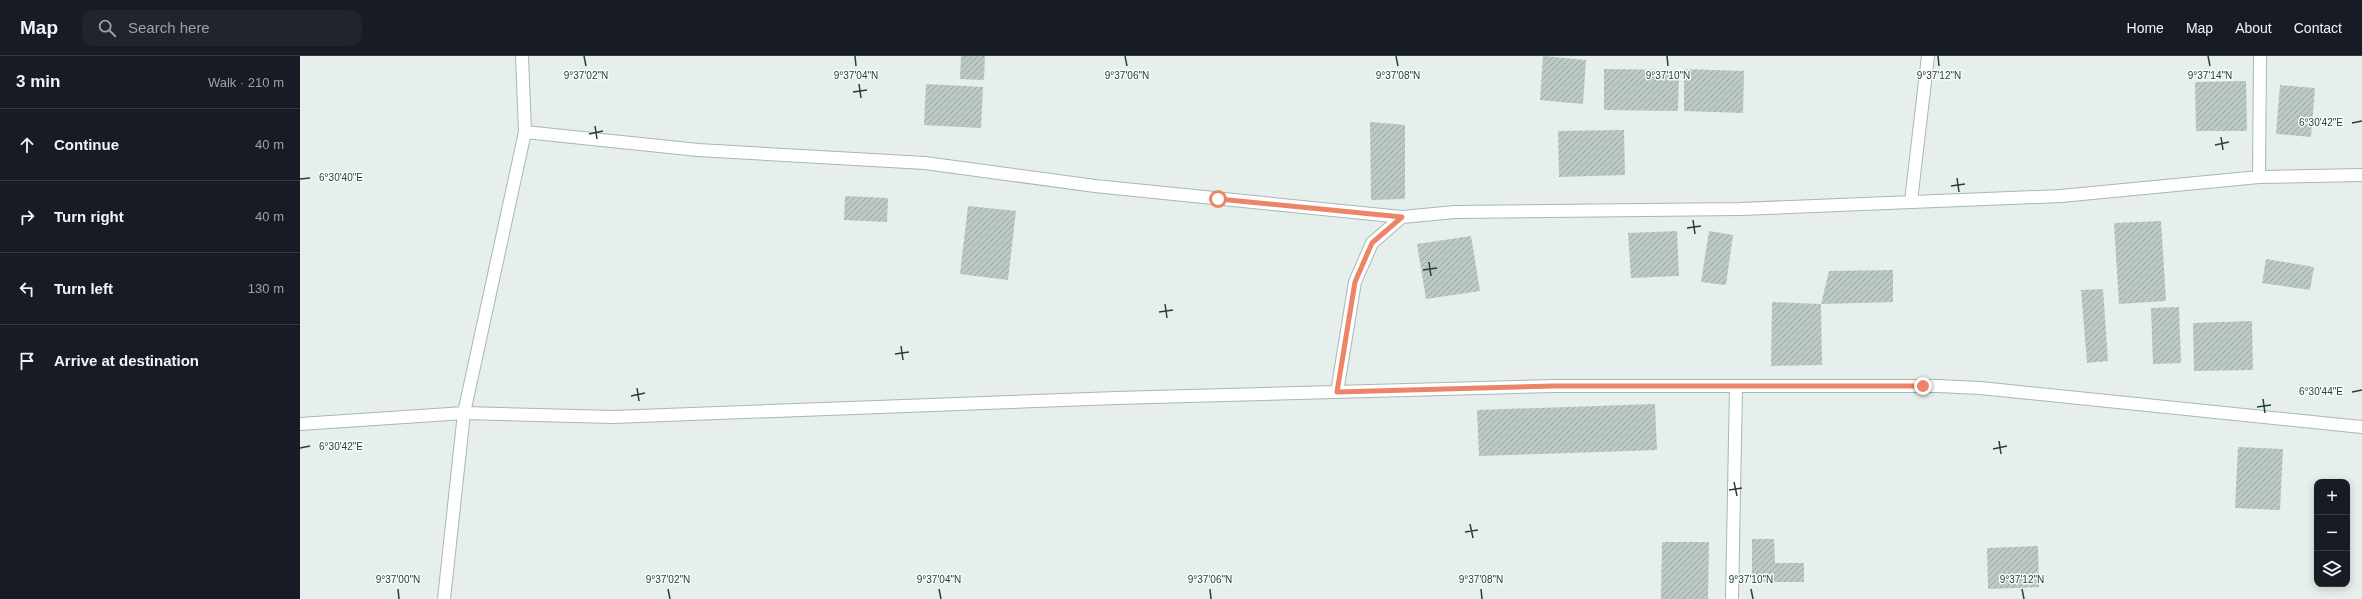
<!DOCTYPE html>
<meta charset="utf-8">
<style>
:root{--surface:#171b24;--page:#20242c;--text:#f1f3f6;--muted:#9ea1a6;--line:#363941}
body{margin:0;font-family:Helvetica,sans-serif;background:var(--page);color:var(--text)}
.controls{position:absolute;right:12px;bottom:12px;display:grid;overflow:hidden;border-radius:8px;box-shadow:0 2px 10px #0003}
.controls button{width:36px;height:36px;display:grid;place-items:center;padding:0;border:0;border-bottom:1px solid var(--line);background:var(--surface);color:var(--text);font:20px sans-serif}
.stop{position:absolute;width:12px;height:12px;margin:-9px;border:3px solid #ec8467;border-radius:50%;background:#fff}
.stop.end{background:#ec8467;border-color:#fff;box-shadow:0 1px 4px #0008}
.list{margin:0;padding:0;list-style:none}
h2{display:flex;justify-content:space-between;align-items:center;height:52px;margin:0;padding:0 16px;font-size:17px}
h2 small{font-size:13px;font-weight:400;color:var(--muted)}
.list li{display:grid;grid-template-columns:26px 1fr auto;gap:12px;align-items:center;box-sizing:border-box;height:72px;padding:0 16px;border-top:1px solid var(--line)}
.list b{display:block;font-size:15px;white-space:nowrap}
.list em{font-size:13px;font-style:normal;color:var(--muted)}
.icon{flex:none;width:22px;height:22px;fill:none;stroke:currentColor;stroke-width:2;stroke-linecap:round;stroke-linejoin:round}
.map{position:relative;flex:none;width:2062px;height:543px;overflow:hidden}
header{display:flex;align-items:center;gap:24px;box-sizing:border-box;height:56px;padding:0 20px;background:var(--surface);border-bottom:1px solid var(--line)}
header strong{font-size:19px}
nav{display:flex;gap:22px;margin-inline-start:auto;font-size:14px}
.search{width:280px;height:36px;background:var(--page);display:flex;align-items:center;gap:10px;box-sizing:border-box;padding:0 14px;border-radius:12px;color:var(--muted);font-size:15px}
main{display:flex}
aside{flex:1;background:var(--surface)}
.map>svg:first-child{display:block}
</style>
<header>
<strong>Map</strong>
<div class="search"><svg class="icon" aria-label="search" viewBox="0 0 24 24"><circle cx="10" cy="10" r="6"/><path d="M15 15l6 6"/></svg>Search here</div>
<nav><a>Home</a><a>Map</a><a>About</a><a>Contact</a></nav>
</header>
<main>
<aside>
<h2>3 min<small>Walk · 210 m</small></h2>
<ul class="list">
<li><svg class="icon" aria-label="ahead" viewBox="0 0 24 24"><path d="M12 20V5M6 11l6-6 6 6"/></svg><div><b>Continue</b></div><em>40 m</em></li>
<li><svg class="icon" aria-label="right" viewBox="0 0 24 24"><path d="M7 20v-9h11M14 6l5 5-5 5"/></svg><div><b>Turn right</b></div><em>40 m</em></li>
<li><svg class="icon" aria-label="left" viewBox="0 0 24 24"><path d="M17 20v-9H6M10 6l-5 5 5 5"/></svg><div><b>Turn left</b></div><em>130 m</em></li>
<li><svg class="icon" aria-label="arrive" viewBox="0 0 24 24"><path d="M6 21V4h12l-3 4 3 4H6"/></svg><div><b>Arrive at destination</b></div></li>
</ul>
</aside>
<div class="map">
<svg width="2062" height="543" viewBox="0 0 2062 543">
<defs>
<pattern id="building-hatch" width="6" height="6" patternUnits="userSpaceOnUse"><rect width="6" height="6" fill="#bcc9c4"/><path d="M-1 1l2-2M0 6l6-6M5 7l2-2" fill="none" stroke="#99a5a0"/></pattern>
</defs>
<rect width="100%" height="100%" fill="#e6efeb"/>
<path fill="url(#building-hatch)" d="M661 0H685L684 24 660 23Z
M1243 0 1286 4 1283 48 1240 44Z
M1304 13 1379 14 1378 55 1304 54Z
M1384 13 1444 15 1443 57 1384 55Z
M1946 25 1947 75H1896L1895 26Z
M626 28 683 31 681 72 624 69Z
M1980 29 2015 32 2011 81 1976 78Z
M1070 66 1105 69V143L1071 144Z
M1324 74 1325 119 1259 121 1258 75Z
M545 140 588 142 587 166 544 164Z
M668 150 716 155 708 224 660 218Z
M1861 165 1866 245 1819 248 1814 167Z
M1377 175 1379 220 1331 222 1328 177Z
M1409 175 1433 179 1426 229 1401 226Z
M1171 180 1180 235 1126 243 1117 188Z
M1966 203 2014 211 2010 234 1962 227Z
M1593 214V246L1521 248 1529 215Z
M1803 233 1808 305 1787 307 1781 234Z
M1472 246 1521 248 1522 309 1471 310Z
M1879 251 1881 307 1853 308 1851 252Z
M1952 265 1953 314 1894 315 1893 267Z
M1355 348 1357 394 1179 400 1177 354Z
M1938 391 1983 393 1980 454 1935 452Z
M1452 483H1474L1475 507H1504V526H1452Z
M1362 486H1409L1408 543H1361Z
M1738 490 1739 531 1688 533 1687 492Z"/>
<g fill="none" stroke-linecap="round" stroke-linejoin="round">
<g stroke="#a9b7b2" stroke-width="14">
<path id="minor" d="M222 0 225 76
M1959 121 1960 0
M1611 145 1628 0
M1037 336 1055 226 1072 187 1102 161 1155 156 1440 153 1761 140 1959 121 2062 119
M0 368 164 357 313 361 816 342 1253 330H1638L1680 332 2062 371
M144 543 164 357 225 76 398 94 625 107 795 130 1102 161
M1432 543 1436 331"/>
</g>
<use href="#minor" stroke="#fff" stroke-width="12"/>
</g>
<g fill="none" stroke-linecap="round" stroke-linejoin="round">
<path stroke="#ec8467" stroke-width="5" d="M918 143 1102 161 1072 187 1055 226 1037 336 1253 330H1623"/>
</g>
<path fill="none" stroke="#264038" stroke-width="1.5" d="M284 0 286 10M555 0 556 10M825 0 827 10M1096 0 1098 10M1367 0 1368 10M1638 0 1639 10M1908 0 1910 10M559 28 561 42M553 36 567 34M2052 67 2062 65M295 70 297 83M289 78 303 75M1921 81 1923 94M1915 89 1929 86M1657 122 1659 136M0 123 10 122M1651 130 1665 128M1393 164 1395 178M1387 172 1401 170M1129 206 1131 220M1123 214 1137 212M865 248 867 262M859 256 873 254M601 290 603 304M595 298 609 296M337 332 339 345M2052 336 2062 334M331 340 345 337M1963 343 1965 357M1957 351 1971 349M1699 385 1701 398M0 392 10 390M1693 393 1707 390M1434 426 1437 440M1429 434 1442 432M1170 468 1173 482M1165 476 1178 474M98 533 99 543M368 533 370 543M639 533 641 543M910 533 911 543M1181 533 1182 543M1451 533 1453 543M1722 533 1724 543"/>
<g font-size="10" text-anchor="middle" fill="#264038" stroke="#f7fbf9" stroke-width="3" stroke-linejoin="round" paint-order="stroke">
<text x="286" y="23">9°37'02"N</text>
<text x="556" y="23">9°37'04"N</text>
<text x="827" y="23">9°37'06"N</text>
<text x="1098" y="23">9°37'08"N</text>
<text x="1368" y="23">9°37'10"N</text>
<text x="1639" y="23">9°37'12"N</text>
<text x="1910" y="23">9°37'14"N</text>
<text x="2021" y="70">6°30'42"E</text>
<text x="41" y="125">6°30'40"E</text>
<text x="2021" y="339">6°30'44"E</text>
<text x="41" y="394">6°30'42"E</text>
<text x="98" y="527">9°37'00"N</text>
<text x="368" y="527">9°37'02"N</text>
<text x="639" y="527">9°37'04"N</text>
<text x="910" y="527">9°37'06"N</text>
<text x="1181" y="527">9°37'08"N</text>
<text x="1451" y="527">9°37'10"N</text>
<text x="1722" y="527">9°37'12"N</text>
</g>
</svg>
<div class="controls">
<button>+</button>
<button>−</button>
<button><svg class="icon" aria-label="layers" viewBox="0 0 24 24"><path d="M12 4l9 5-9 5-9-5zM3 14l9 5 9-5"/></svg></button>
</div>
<div class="stop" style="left:918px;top:143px"></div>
<div class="stop end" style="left:1623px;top:330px"></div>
</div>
</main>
